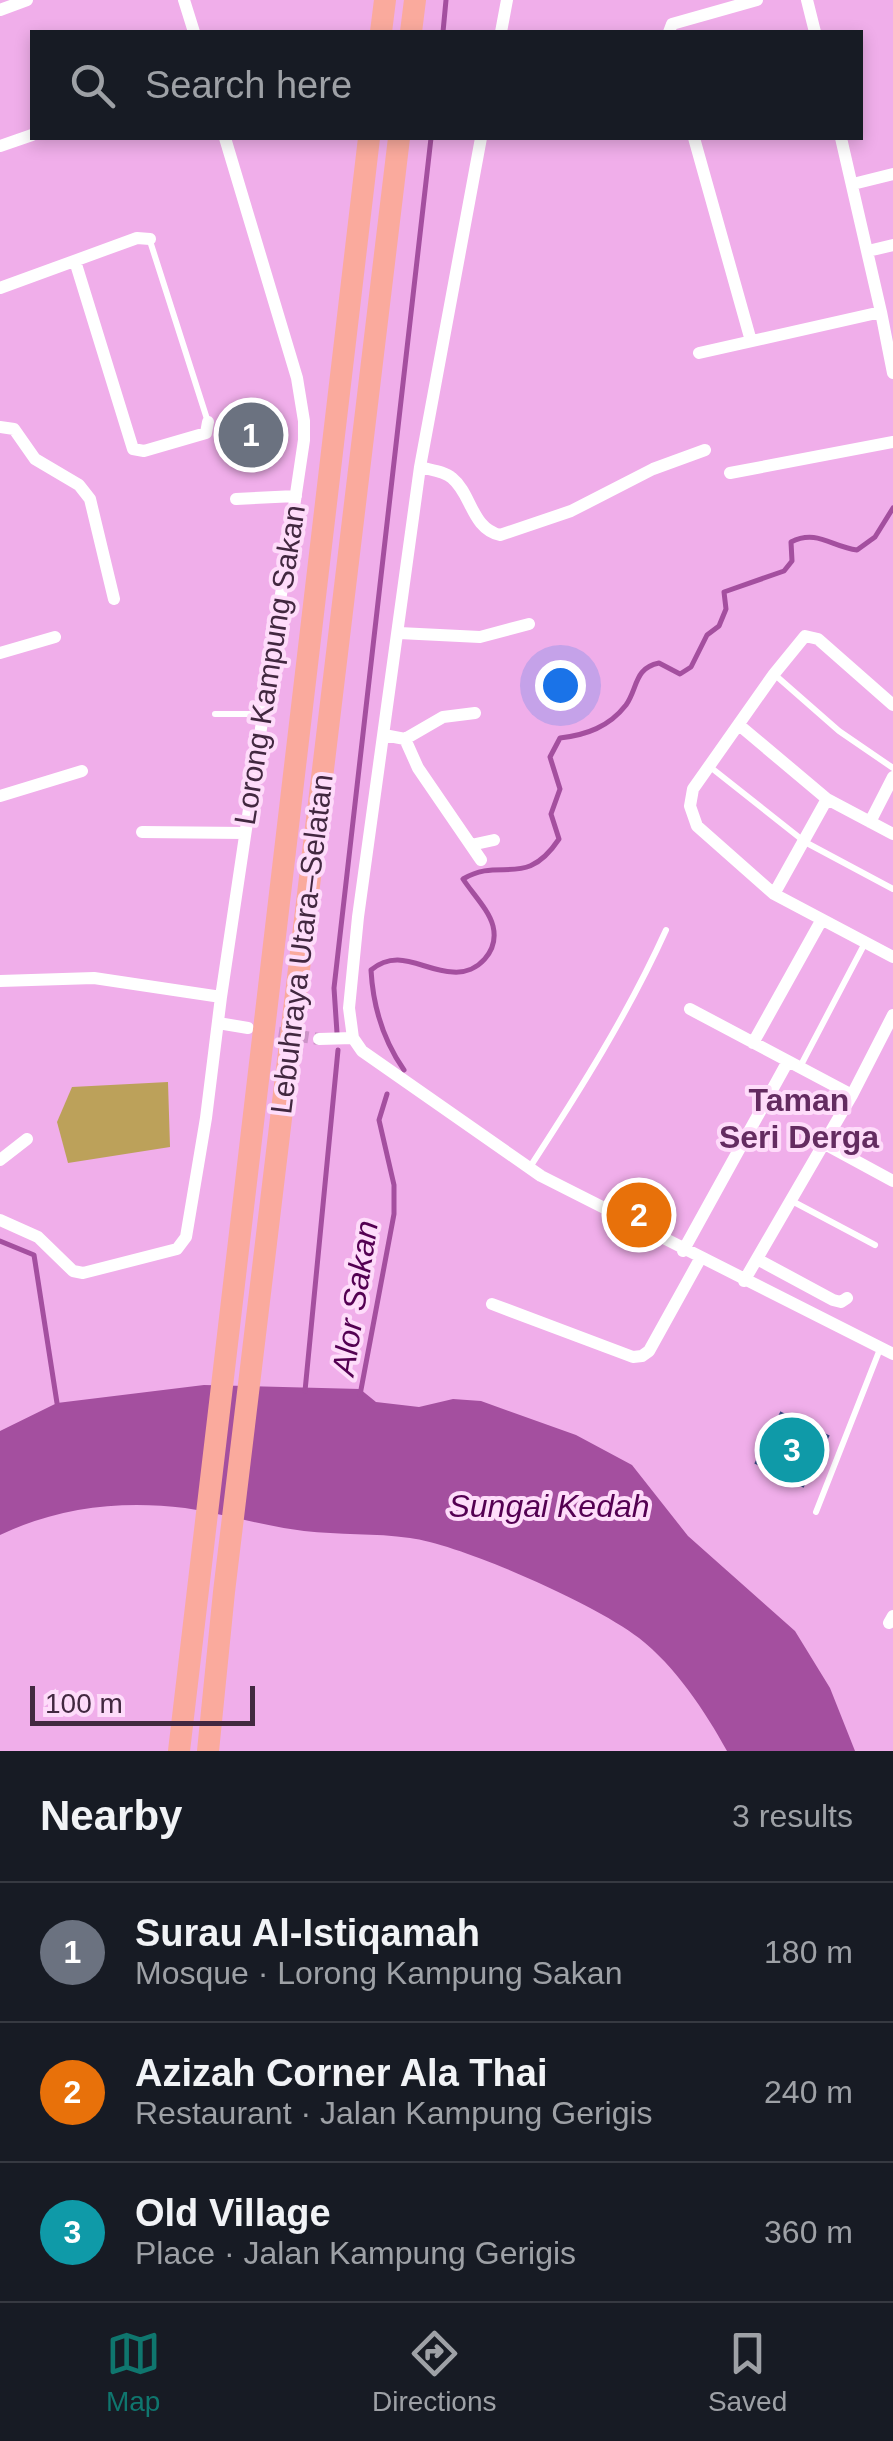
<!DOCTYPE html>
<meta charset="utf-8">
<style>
:root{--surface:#171b24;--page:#242831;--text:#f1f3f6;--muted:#9ea1a6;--line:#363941;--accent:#0f766e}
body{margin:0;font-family:Helvetica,sans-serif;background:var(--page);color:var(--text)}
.scale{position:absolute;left:30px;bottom:25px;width:225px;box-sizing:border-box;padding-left:10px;border:5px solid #422840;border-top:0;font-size:28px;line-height:35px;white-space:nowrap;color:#422840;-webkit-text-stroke:8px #fedcfa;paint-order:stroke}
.you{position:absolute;left:560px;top:685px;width:35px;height:35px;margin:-25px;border:8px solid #fff;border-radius:50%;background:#1a73e8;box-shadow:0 0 0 15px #1a73e833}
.badge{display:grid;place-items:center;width:65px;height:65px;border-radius:50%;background:var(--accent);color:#fff;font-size:32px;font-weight:700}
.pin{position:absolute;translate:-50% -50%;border:5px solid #fff;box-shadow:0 2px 10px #0006}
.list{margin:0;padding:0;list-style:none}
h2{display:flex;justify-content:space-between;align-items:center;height:130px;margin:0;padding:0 40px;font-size:42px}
h2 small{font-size:32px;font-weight:400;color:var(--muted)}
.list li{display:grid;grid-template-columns:65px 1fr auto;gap:30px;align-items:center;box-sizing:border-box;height:140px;padding:0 40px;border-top:2px solid var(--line)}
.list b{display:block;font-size:38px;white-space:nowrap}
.list p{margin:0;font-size:32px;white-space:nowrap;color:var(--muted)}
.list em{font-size:32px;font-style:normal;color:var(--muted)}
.icon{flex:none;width:55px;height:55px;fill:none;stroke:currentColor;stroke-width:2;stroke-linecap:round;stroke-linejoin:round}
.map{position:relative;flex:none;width:893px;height:1751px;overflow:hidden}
.search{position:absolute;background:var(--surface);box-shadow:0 5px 15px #0003;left:30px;right:30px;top:30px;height:110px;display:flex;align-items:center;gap:25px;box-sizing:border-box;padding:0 35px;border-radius:0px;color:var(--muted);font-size:38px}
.sheet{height:550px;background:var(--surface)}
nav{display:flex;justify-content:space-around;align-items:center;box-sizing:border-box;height:140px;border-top:2px solid var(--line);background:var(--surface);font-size:28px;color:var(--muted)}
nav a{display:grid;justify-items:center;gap:5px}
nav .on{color:var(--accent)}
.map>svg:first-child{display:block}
</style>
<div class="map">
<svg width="893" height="1751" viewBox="0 0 893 1751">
<rect width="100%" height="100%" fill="#f0aeea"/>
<path fill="#bca15a" d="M168 1082 170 1147 68 1163 57 1122 72 1087Z"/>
<path fill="#a44f9f" d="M204 1385 360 1389 376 1402 419 1407 453 1399 481 1401 576 1435 632 1465 688 1536 795 1631 830 1688 855 1751H727C705 1711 675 1666 639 1638 597 1605 463 1545 410 1538 375 1533 339 1535 304 1531 264 1526 225 1514 185 1508 122 1500 58 1507 0 1535V1431L57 1403Z"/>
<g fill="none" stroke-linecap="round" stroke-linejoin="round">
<path stroke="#a44f9f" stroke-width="5" d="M443 32 446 0
M337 1033 334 988 431 138
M404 1070C383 1040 373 1006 371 970 399 947 423 971 453 972 478 974 499 951 493 926 489 910 472 893 463 879 501 856 525 890 559 839L551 814 560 789 550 757 560 738C586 735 609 727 626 705 638 688 634 668 659 663L680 674 691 667 707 635 719 626 726 609 724 592 784 571 792 561 791 542C817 529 832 547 857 550L875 537 893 508
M0 1241 34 1255 57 1403
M305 1391 338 1050
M360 1395 394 1214V1185L379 1120 387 1094"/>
</g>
<path fill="#7289cf" stroke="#3a4d8d" stroke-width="2.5" d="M781 1413 828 1436 803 1486 756 1463Z"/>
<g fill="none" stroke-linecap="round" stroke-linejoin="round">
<path stroke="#cd93c8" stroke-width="12" stroke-dasharray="12 6" stroke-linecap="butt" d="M261 1030 319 1039"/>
<path stroke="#fff" stroke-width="6" d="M150 241 208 422
M774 674 839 731 893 768
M215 714H263
M709 766 805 842 893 889
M801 1065 865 943
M530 1167C580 1090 628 1014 666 930
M792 1201 875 1245
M816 1512 880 1349"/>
<path stroke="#fff" stroke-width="12" d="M184 0 194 32
M807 0 815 32
M0 10 27 0
M501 32 507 0
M669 32 672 24 757 0
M481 138 420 467 358 917 349 1008 353 1038 362 1051 541 1176 893 1354
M694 138 751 341
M841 138 881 312
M0 146 32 135
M853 184 893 174
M868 251 893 245
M75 261 133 449 144 451 206 433 208 422
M0 288 137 238 150 239
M699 353 881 312 893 373
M0 427 14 429 35 459 79 485 90 499 114 599
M420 467C430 470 444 471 452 478 472 494 471 528 500 535L571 511 653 469 705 450
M730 473 893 442
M236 499 296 496
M399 633 480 637 529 624
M0 653 55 637
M893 705 818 639 805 636 774 674 693 789 690 806 697 826 774 894 893 957
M739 725 827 799 893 834
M384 735 405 739 418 768 481 860
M405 739 443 717 475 713
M0 796 82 771
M870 822 893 777
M142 832 245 833
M471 845 494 840
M774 894 827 799
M0 981 94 978 221 997
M690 1009 852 1095
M218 1023 248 1028
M319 1039 353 1038
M753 1043 821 921
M823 1143 893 1181
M0 1160 27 1139
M0 1220 38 1237 73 1271 83 1273 177 1249 186 1237 206 1118 221 997 304 440V421L297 378 225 138
M683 1251 788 1061
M757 1259 833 1300 841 1302 847 1298
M744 1281 852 1095 893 1015
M492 1304 633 1357 642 1356 649 1351 700 1259
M889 1623 893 1616"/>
<path stroke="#faaa9d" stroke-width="22" d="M381 32 385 0
M411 32 415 0
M179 1751 369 138
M208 1751 224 1592 399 138"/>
</g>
<g text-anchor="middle" stroke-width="8" stroke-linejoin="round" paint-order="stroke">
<g font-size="30" fill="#422840" stroke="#fedcfa">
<text transform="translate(270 665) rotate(-81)" y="10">Lorong Kampung Sakan</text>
<text transform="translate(302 944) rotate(-83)" y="10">Lebuhraya Utara–Selatan</text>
</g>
<g font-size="32" font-weight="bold" fill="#642c61" stroke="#fedcfa">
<text x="799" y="1111">Taman<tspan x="799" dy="37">Seri Derga</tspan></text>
</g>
<g font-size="32" font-style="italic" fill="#540052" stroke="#fedcfa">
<text transform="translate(355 1298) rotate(-81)" y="11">Alor Sakan</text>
<text x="549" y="1517">Sungai Kedah</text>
</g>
</g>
</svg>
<div class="scale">100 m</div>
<div class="you"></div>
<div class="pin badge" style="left:251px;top:435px;background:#6b7280">1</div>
<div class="pin badge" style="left:639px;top:1215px;background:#e8710a">2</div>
<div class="pin badge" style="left:792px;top:1450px;background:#0f9aa8">3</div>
<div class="search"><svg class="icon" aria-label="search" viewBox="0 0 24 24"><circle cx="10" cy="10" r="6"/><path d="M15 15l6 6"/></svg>Search here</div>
</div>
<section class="sheet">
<h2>Nearby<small>3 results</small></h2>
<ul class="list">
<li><span class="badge" style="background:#6b7280">1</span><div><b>Surau Al-Istiqamah</b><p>Mosque · Lorong Kampung Sakan</p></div><em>180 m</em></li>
<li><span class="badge" style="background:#e8710a">2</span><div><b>Azizah Corner Ala Thai</b><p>Restaurant · Jalan Kampung Gerigis</p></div><em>240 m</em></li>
<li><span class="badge" style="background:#0f9aa8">3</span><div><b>Old Village</b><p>Place · Jalan Kampung Gerigis</p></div><em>360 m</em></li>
</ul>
</section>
<nav>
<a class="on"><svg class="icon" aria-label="map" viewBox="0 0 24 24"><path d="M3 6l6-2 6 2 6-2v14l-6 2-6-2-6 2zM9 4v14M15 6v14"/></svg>Map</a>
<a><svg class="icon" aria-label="directions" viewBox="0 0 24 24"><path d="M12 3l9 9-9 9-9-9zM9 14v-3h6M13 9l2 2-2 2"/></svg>Directions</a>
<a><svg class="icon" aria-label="saved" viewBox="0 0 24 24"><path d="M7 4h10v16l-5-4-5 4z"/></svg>Saved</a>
</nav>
